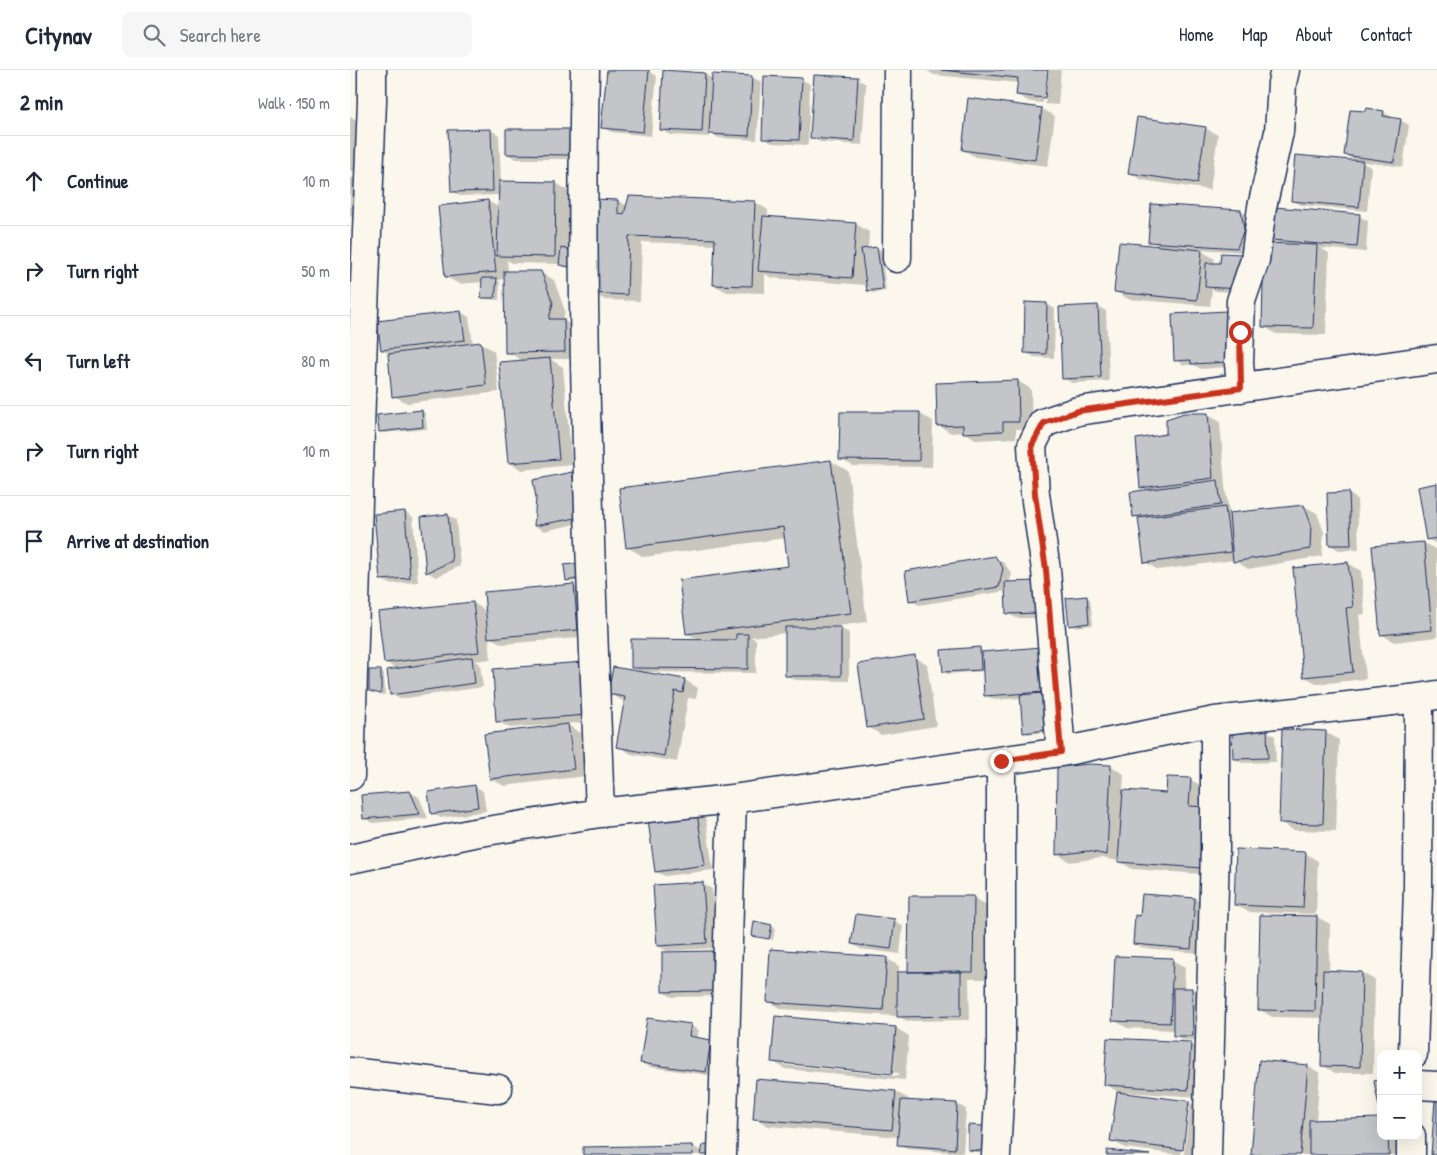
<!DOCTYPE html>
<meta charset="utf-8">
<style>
:root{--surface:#fff;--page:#f6f6f7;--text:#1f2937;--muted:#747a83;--line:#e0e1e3}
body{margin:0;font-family:"Patrick Hand",sans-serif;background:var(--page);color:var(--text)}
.controls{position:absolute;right:15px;bottom:15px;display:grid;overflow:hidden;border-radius:10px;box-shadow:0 5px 20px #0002}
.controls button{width:45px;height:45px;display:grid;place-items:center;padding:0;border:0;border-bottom:1px solid var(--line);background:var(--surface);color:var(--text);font:25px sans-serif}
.stop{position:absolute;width:15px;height:15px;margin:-11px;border:4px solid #c8321e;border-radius:50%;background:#fff}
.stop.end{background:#c8321e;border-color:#fff;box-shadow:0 1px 5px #0008}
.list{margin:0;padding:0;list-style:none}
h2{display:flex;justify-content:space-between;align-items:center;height:65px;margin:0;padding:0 20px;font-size:21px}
h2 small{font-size:16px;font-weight:400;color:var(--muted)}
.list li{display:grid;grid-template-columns:32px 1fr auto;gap:15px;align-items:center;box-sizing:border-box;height:90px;padding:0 20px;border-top:1px solid var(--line)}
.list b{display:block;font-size:19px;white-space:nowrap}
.list em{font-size:16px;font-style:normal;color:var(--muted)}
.icon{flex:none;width:28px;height:28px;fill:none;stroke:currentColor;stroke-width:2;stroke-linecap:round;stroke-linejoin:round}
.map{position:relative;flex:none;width:1087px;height:1085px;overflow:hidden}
header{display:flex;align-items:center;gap:30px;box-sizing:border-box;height:70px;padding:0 25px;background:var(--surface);border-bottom:1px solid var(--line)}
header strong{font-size:24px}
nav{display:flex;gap:28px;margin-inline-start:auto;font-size:18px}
.search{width:350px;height:45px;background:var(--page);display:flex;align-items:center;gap:12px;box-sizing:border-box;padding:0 18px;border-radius:10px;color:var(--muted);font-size:19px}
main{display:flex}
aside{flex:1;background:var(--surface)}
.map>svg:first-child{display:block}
</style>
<header>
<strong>Citynav</strong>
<div class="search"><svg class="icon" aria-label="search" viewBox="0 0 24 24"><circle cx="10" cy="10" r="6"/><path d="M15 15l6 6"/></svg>Search here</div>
<nav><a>Home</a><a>Map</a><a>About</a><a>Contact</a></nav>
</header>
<main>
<aside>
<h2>2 min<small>Walk · 150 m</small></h2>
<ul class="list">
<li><svg class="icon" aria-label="ahead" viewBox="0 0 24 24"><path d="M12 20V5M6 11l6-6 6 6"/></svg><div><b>Continue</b></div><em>10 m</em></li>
<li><svg class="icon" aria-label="right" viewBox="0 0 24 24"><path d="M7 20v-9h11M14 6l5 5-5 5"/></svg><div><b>Turn right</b></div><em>50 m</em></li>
<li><svg class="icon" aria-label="left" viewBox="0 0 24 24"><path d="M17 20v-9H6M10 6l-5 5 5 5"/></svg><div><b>Turn left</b></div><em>80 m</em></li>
<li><svg class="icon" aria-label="right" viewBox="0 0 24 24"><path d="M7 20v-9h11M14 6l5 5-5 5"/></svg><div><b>Turn right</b></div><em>10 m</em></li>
<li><svg class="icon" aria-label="arrive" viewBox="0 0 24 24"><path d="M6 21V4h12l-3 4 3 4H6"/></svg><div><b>Arrive at destination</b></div></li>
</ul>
</aside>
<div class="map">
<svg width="1087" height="1085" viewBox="0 0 1087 1085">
<rect width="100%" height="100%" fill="#fbf7ec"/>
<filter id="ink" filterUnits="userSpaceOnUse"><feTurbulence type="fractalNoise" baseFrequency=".02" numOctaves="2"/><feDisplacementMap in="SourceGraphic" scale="10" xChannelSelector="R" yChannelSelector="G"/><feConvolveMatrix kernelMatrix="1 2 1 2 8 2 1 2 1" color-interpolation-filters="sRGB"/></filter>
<g filter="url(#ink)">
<path fill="#0003" fill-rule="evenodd" d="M258 0 298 1 307 6 301 66 261 62 253 57Z
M576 0H696L693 33 680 32 667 25 669 13 584 5Z
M699 0H711L708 35 695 34Z
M354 4 363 9V5L402 7 411 12 407 70 369 68 360 63V67L320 65 311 60Z
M451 9 460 14 458 75 422 73 413 68Z
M507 9 516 14 512 75 470 72 461 67Z
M692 39 705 46 698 96 626 87 613 80Z
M1033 42 1042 47V49L1050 50 1059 55 1053 97 1009 91 1021 97 1017 141 951 135 942 130 1008 92 995 85Z
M0 47 9 52 10 101H0Z
M855 58 868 65 860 120 792 110 779 102Z
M141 60 149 65 151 113H206L219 121 218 181 223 198 214 197 210 194 162 193 157 190 158 203 190 202 204 210 215 241 213 250 226 258 227 289H200L213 297 222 395 172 400 159 393 173 291 157 282 155 209 147 210 150 212 149 230 136 229 132 227 133 212 109 214 96 207 138 131 150 138V125L110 126 102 121Z
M219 60 228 65V89H166L157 84Z
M0 107 5 109 3 147 0 146Z
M268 131 278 136 405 132 418 140V147L506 154 519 162 518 179 527 178 531 180 536 221 522 223 518 221 515 208V215L422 208 415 204V223L377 222 364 215 366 175 292 172 290 231 255 230 242 222Z
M891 141 899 146 895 182 848 179 865 189 864 194H871L872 184 891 185 900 190 898 223 865 221 862 219 860 236 778 229 766 222 811 177 800 171Z
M1009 146 1018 151 1016 182 970 178 979 183 976 265 926 264 913 256 930 174 922 170Z
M697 234 705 239 704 288 684 287 675 282Z
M748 236 756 241 759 311 722 313 713 308Z
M111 242 119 247 123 274 131 273 144 281 149 322 57 333 44 326 39 284 32 280Z
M823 245 888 296 851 299 844 295H834L826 290Z
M668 311 681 319 682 359H666V368L627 370 614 362 601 363 588 355Z
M71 341 75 343 77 359 34 363 30 361Z
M570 344 583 351 582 397 503 396 490 389Z
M857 344 870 352 875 416 879 441 884 444 954 436 967 443 974 462 972 486 898 499 884 490 808 500 795 492 790 449 785 446 798 421 791 417 817 365Z
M481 391 498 401 517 552 481 557V558H490L499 563V611L445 610 436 605V563L401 567 406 570V603L294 602V603L335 610 348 618 346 629 338 628 327 692 281 684 268 676 275 632 259 624 292 603 282 597 351 571 338 564 439 497 436 468 294 487 277 477Z
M222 403 230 408 239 451 194 461 185 456 187 428Z
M1087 415V474L1077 469Z
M999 424 1007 429 1009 479 989 480 980 475Z
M55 442 63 447 68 512 40 514 31 509Z
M98 445 106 450 110 496 86 507 77 502Z
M1074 473 1087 480V567L1044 572 1031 564Z
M645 488 654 493 662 504 659 513 698 548H666L657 543 656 521 569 535 560 530Z
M998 493 1011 501 1015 544 1009 545 1016 609 968 614 955 607Z
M216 496 235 510 222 512 218 510Z
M224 516 237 523 241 567 152 574 139 567 141 589 125 591 130 594 133 617 50 629 42 625 48 600 35 592 30 543 123 533 137 541Z
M736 527 740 529 743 555 724 557 720 555Z
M629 578 633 581V583L691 578 700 662 678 664 674 662 671 628 644 630 635 625 634 601 598 604 594 602Z
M564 587 577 594 586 656 531 665 518 657Z
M144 600 249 651 216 654 231 663 236 706 154 716 141 709 198 658V655L160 658 147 651Z
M30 601 34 604 35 625 25 622Z
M917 661 925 666 926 692 892 693 884 688Z
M934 661 976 662 989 670 986 761 943 760 930 752Z
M761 697 774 704 773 721 817 724 841 710 854 717 865 805 782 799 769 791 752 788 720 792 707 784Z
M125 716 133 721 136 741 91 748 82 743Z
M60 722 69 727 78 748 23 753 14 748Z
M347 744 356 749 363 800 315 806 306 802Z
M955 783 968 791 966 844 898 842 885 834Z
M353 814 362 819 366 878 317 881 308 876 304 816Z
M624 828 637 835 635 909H619L620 950 557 951 548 946V939H546V946L431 939 418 931 536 888 549 896V903H564Z
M844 829 853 834 849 883 793 878 784 873 792 847Z
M967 847 980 854 979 902 1012 903 1025 910 1023 1003H985L972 995 973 948 922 947 909 939Z
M545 851 553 856 550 884 511 879 502 874Z
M422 856 425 858 423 870 403 865Z
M362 882 371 887 372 926 322 927 313 922Z
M822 890 835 897 834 919H842L851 924V970H833L825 965 824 960 777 958 764 950Z
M427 947 546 958 559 966 555 1010 435 999 422 991ZM434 992 548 1003V1006L434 995Z
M340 956 349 960 347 969 361 971 369 976 365 1006 300 997 291 992Z
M840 974 853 981 850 1027 775 1022V1025L839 1032 852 1040 846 1085H834L840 1036H838L831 1085 775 1078 762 1071 768 1022 755 1014Z
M957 996 970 1003 966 1051 1031 1066H1051V1085H902Z
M546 1022 559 1029 558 1031 607 1034 616 1039 613 1083 557 1079 549 1074V1067L418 1056 405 1048Z
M632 1057 636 1059V1082H623L619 1080Z
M342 1076 353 1082 366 1085H235L234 1078Z"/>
<path fill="#c3c5c9" stroke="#1b2f5e" d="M257 0H299L293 62 251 58Z
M313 0 355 3 352 62 310 60Z
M591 0H698L695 28 666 25 668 8Z
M362 4 402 6 399 66 359 64Z
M464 5 508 7 504 71 460 68Z
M414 6 452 8 449 70 412 69Z
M618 28 692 38 685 90 612 80Z
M1017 38 1034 41 1033 46 1051 49 1044 92 994 85 1000 40 1015 41Z
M787 47 856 57 847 113 778 103Z
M141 59 143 121 101 122 98 60Z
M156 59H220L219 85 156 84Z
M945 85 1013 91 1009 137 941 131Z
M149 111 206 112 205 187 147 186Z
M279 126 405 131 402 216 363 215 365 169 279 166 277 225 241 223 244 129 268 130V143L274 144Z
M138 130 146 202 95 207 88 136Z
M801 134 891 140 894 159 887 178 798 172Z
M924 137 1010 144 1007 177 921 170Z
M413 146 506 153 502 208 408 201Z
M769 172 852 180 847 230 764 222Z
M914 173 967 175 963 258 912 257Z
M527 177 533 219 517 221 511 179Z
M211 178 222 180 220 197 209 195Z
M871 183 891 184 890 219 855 217 856 193H870Z
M154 201H191L203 233 199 249H214L215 282 155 283Z
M132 208H147L145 228H131Z
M675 232 697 233 696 284 674 283Z
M748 235 751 307 712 309 709 237Z
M111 241 115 270 31 280 27 251Z
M877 241 880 292 841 294V290L824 291 822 244Z
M131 272 136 315 42 327 38 284Z
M200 288 209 389 158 393 149 292Z
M668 310 669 352H653V361L613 363V355L587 356 586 313Z
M72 340 73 357 29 362 27 345Z
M490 342H570L569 391 489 390Z
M834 343H858L863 408 790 418 786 369 816 364V349Z
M481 390 501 543 336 564 329 510 438 496 433 457 276 478 269 418Z
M222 402 231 447 184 456 186 428 183 410Z
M868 410 871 435 783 447 780 422Z
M1087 413V468L1076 470 1067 417Z
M999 422 1001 475H979L977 423Z
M954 435 961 454 960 479 883 492 879 443Z
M875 437 881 482 794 493 788 448Z
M55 441 60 508 30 510 24 444Z
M98 444 102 491 76 503 71 447Z
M1074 472 1082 560 1030 565 1022 476Z
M645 486 653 498 649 517 559 531 555 501Z
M998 492 1003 537 996 538 1003 602 953 607 943 498Z
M230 493 232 508 216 511 214 495Z
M689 511 690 543 656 544 655 512Z
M224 514 228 560 138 568 134 522Z
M737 526 739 553 719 556 716 528Z
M123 532 129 582 34 593 28 542Z
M435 557H491V606H435Z
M386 564H398V599L281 598V569L386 570Z
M630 577 631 600 593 602 591 580Z
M691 577 694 622 634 626 632 582Z
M565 585 574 649 517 658 508 594Z
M122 587 125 613 40 625 37 600Z
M233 592 237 645 146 652 143 599Z
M263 597 335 609 333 623 325 621 314 686 266 677 275 627 258 624Z
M19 600H31V624L19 621Z
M693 623 696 660 673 663 670 625Z
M218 654 224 699 140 709 134 664Z
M932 659 976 661 973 754 929 753Z
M917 660 918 688 883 689 882 661Z
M739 694 761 695 757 785 738 781 706 785 707 697Z
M817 707 841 708 839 736 856 737 852 798 768 792 773 720 816 723Z
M125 715 128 737 81 744 78 722Z
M60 721 70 744 13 749 11 725Z
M347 743 355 795 305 802 298 750Z
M886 779 956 782 953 838 884 835Z
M353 812 357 873 307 876 303 815Z
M792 824 845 828 841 879 783 874 785 845 790 846Z
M559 826H624L623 902H558Z
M506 844 545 849 541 879 501 874Z
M910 845 967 846 965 941 908 940Z
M404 851 422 855 419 869 402 866Z
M420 879 537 887 533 940 417 932Z
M362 881 363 921 312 922V882Z
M765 886 823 888 820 953 762 951Z
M973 900 1012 902 1010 997 971 996Z
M611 901V946L547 947V902Z
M823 918H842L843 966H823Z
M425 946 546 957 542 1004 421 992Z
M297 948 341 954 339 966 361 970 356 1002 290 993Z
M757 968 841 972 838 1020 754 1015Z
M909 990 958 995 950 1085H901Z
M406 1009 546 1021 542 1060 403 1049Z
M1031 1009V1036L1029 1037 1024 1011Z
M767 1022 839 1031 833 1080 760 1071Z
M551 1030 607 1033 605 1079 547 1075Z
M1085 1030H1087V1085H1081Z
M1031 1048V1066H1038L1039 1085H959V1050Z
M618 1055 633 1056 632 1081 618 1080Z
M342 1075 343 1085H233V1077Z
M353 1075 363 1076 362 1085H351Z
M757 1080 800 1085H756Z"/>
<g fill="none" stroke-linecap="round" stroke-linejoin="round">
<g stroke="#1b2f5e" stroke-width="31">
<path id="minor" d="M235 0C229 248 241 496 250 743
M547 188 548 0
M891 318 889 293 891 231 905 190 912 137 929 62 932 13 935 0
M711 682 696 500 685 424 682 375 693 353 728 341 1087 289
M0 706 12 293 22 31V0
M0 789 124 763 250 743 382 729 711 682 865 651 1069 628 1087 625
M1063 984 1068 817 1069 628
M0 1002 148 1019
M1068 1015 1087 1016
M372 1085 382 729
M646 1085 651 991V691
M857 1085 865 778V651
M1061 1085V1066"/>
</g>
<use href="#minor" stroke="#fbf7ec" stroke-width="28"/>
</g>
</g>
<g fill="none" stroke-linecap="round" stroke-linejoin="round" filter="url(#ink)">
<path stroke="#c8321e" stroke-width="6" d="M651 691 711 682 696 500 685 424 682 375 694 353 728 341 891 318 890 262"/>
</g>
</svg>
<div class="controls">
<button>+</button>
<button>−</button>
</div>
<div class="stop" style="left:890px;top:262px"></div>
<div class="stop end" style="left:651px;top:691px"></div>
</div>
</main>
